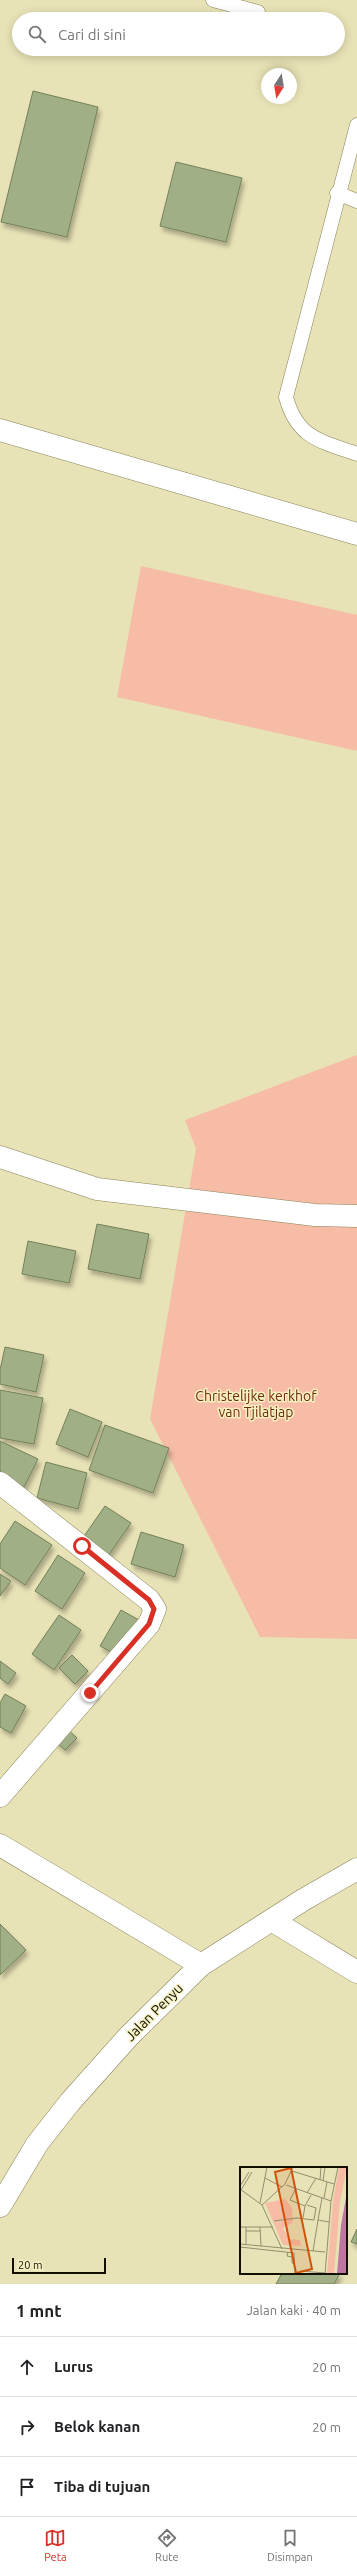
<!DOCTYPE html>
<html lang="id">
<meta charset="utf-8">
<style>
:root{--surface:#fff;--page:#f6f6f6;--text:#202124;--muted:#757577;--line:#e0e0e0;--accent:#d93025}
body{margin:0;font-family:Ubuntu,sans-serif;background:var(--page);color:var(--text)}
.compass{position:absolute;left:261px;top:68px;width:36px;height:36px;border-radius:50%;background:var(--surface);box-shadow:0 2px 10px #0003;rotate:192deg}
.scale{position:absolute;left:12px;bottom:10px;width:94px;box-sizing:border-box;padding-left:4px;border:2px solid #110f02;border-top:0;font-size:11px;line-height:14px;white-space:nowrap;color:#110f02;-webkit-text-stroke:3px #f5f1c3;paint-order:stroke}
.stop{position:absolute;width:12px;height:12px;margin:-9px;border:3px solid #d93025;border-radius:50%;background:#fff}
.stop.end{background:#d93025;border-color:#fff;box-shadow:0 1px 4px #0008}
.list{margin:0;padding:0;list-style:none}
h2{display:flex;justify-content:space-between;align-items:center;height:52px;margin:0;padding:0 16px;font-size:17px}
h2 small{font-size:13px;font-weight:400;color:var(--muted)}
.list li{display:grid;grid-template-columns:26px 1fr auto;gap:12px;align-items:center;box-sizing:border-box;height:60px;padding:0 16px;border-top:1px solid var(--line)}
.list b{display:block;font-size:15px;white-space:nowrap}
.list em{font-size:13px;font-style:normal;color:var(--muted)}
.icon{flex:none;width:22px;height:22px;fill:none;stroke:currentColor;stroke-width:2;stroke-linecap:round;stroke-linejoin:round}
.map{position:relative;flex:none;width:357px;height:2284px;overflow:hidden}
.search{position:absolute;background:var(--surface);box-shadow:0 2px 10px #0003;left:12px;right:12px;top:12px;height:44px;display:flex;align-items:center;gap:10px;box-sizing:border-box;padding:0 14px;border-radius:22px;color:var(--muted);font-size:15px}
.sheet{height:232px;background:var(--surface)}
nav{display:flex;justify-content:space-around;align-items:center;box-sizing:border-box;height:56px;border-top:1px solid var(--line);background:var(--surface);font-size:11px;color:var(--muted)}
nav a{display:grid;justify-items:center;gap:2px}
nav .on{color:var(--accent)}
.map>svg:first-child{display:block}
</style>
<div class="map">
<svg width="357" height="2284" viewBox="0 0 357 2284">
<defs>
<filter id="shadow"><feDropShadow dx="2.5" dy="4.5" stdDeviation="2" flood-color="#0004"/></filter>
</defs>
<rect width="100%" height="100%" fill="#e8e3b6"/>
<path fill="#f6bca5" d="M141 566 357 615V751L117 697Z
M357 1055V1639L260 1637 150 1419 196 1149 185 1120Z"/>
<path fill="#a1af86" stroke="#738058" filter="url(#shadow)" d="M33 91 98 107 67 237 1 222Z
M176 162 242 178 226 242 160 226Z
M97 1224 149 1234 140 1279 88 1269Z
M28 1241 76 1251 69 1283 22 1274Z
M5 1347 44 1355 36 1392 0 1384V1370Z
M0 1390 43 1398 34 1444 0 1438Z
M70 1409 102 1422 88 1457 56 1444Z
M105 1425 169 1448 153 1493 89 1470Z
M0 1441 38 1459 24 1487 0 1476Z
M46 1462 87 1473 78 1509 37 1498Z
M105 1506 131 1523 108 1556 82 1539Z
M15 1521 52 1545 25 1585 0 1568V1544Z
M141 1532 184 1545 175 1577 131 1564Z
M58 1555 85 1573 62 1609 35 1591Z
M0 1574 11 1581 0 1596Z
M121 1610 139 1620 119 1656 100 1646Z
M59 1615 81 1630 54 1670 32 1654Z
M72 1655 88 1671 75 1684 59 1668Z
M0 1661 16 1673 8 1684 0 1678Z
M5 1694 26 1706 11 1733 0 1727V1703Z
M66 1728 77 1738 65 1750 54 1740Z
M0 1924 26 1950 0 1975Z
M357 2229V2244L351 2242Z
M282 2273H340L334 2284H276Z"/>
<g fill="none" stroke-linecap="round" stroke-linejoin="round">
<g stroke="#878359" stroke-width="15">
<path id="lane" d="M213 0 258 12
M357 125 286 397C297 438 320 441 357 454
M337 193 357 201"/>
</g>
<g stroke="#878359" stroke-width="23">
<path id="street" d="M0 430 357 534
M0 1157 97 1189 315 1215 357 1216
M0 1483 149 1600 155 1609 149 1624 0 1796
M0 1845 201 1965
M273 1921 357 1972"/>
</g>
<g stroke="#878359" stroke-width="23">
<path id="highway" d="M0 2206 37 2144 70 2102 129 2036 201 1965 303 1900 357 1869"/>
</g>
<use href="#lane" stroke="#fff" stroke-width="14"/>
<use href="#street" stroke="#fff" stroke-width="22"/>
<use href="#highway" stroke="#fff" stroke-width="22"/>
</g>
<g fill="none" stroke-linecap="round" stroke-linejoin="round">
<path stroke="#d93025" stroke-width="5" d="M82 1546 149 1600 154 1609 149 1624 90 1693"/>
</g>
<g text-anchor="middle" stroke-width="3" stroke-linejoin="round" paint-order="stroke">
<g font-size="14" fill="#712b07" stroke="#f5f1c3">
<text x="256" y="1401">Christelijke kerkhof<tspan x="256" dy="16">van Tjilatjap</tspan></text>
</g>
<g font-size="14" fill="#110f02" stroke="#f5f1c3">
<text transform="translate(154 2012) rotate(-45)" y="5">Jalan Penyu</text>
</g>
</g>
<g transform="translate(240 2167)">
<rect width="107" height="107" fill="#e8e3b6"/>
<path d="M99 0H107L100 35 94 107H87L93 34ZM45 32 52 41 53 55 43 61 49 72 60 73 61 79 43 78 25 36Z" fill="#f6bca5"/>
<path d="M107 25V107H97L101 58Z" fill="#be76a2"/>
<path fill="none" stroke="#928e6e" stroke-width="1" d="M52 4 94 17M25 11 42 20M80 13 81 0M83 14 85 0M46 18 91 34M0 19 9 5M56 21 50 33 65 39M0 22 22 38M1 23 12 5M67 26 76 11M82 31 78 53 89 55M84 31 87 15M20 36 27 0M22 38 42 82M22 38 45 17 53 0M63 51 65 39 71 28M34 54 57 51 74 53 76 41 67 38M0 60H33M20 60 21 79M6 64H20M0 77 85 85M6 78V60M0 80 54 86 55 107M73 84 78 53M48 85 47 89 52 90V96L55 97M61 104 85 106M85 107 91 34 98 0"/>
<path fill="#d2520b" fill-opacity="0.15" stroke="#d2520b" stroke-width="2" d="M51 1 72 102 56 106 35 5Z"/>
<rect width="107" height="107" fill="none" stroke="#110f02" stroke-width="2"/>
</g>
</svg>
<svg class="compass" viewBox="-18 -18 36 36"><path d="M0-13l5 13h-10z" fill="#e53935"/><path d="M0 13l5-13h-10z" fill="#757577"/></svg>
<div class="scale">20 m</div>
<div class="stop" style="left:82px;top:1546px"></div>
<div class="stop end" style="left:90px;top:1693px"></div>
<div class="search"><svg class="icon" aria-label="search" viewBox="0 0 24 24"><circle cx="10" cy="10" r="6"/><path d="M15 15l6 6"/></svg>Cari di sini</div>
</div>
<section class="sheet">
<h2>1 mnt<small>Jalan kaki · 40 m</small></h2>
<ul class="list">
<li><svg class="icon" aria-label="ahead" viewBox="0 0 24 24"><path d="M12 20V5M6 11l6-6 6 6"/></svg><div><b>Lurus</b></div><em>20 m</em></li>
<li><svg class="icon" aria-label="right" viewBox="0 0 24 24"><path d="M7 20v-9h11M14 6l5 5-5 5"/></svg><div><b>Belok kanan</b></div><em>20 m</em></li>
<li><svg class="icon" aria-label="arrive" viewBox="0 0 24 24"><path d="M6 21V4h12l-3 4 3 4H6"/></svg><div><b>Tiba di tujuan</b></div></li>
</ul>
</section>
<nav>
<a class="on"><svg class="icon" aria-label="map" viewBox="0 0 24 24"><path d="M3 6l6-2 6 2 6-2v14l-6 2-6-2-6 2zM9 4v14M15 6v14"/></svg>Peta</a>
<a><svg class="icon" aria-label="directions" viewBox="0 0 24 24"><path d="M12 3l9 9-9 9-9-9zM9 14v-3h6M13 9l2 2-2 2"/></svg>Rute</a>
<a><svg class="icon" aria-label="saved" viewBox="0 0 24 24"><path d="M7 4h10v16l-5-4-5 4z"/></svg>Disimpan</a>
</nav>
